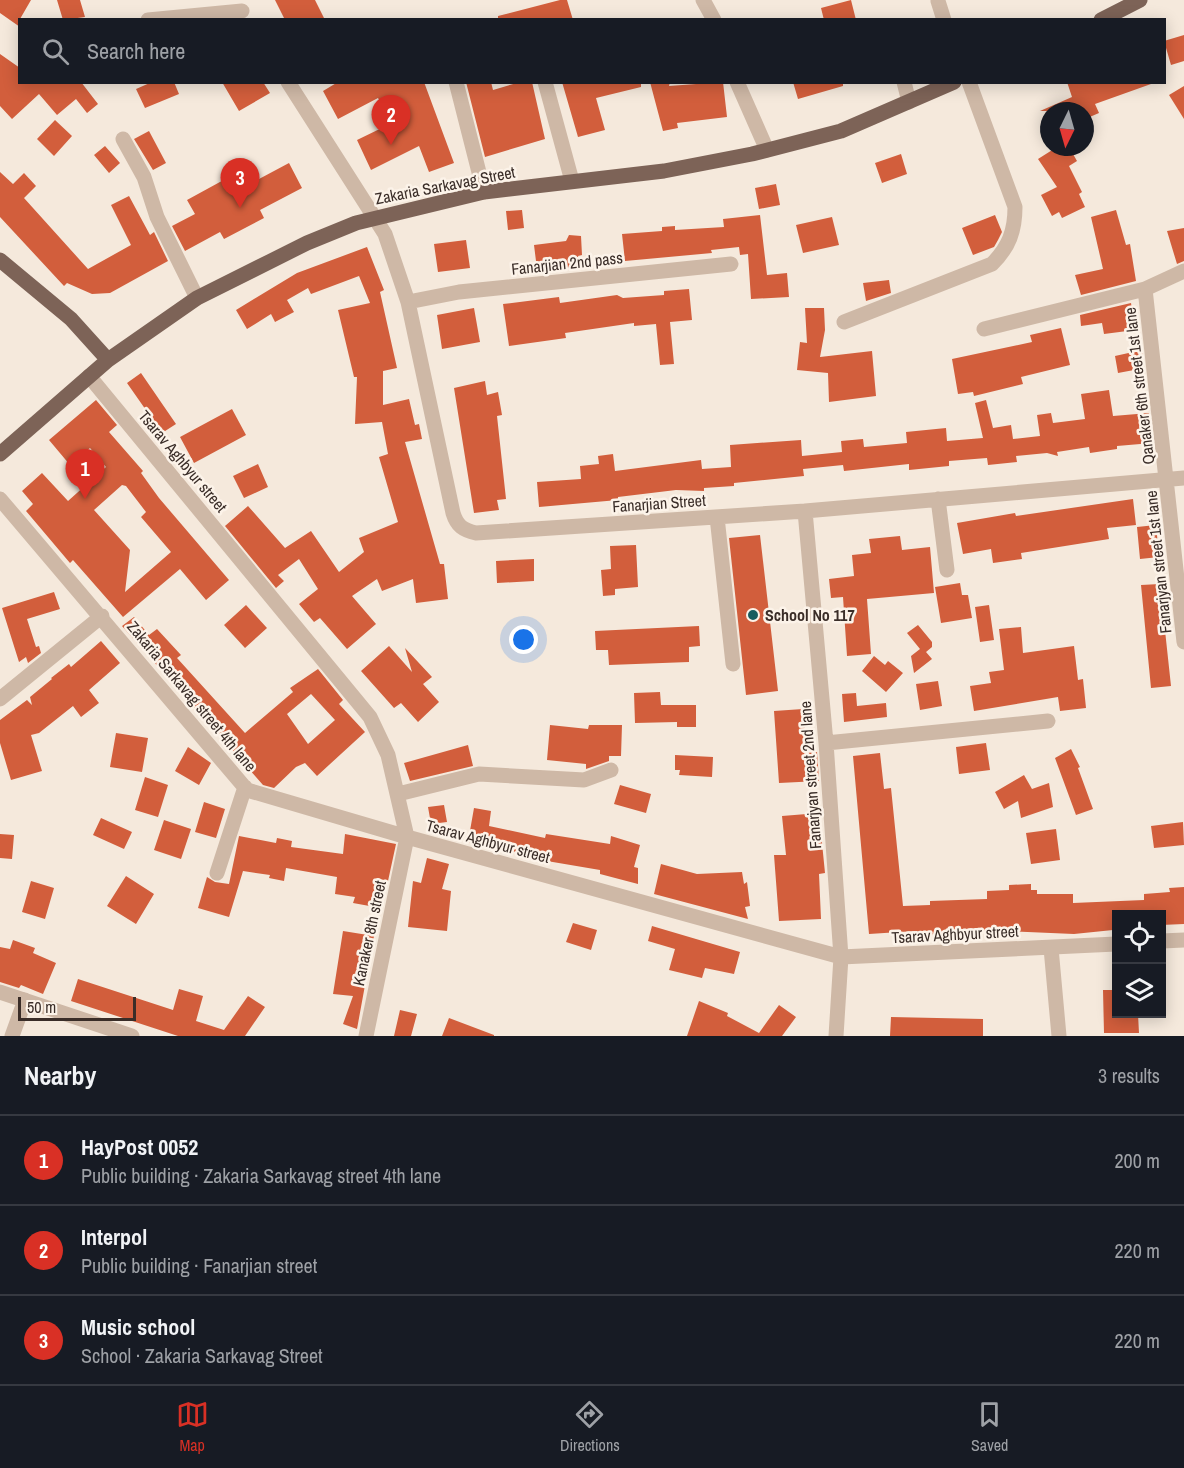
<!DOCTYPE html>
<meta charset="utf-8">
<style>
:root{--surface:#171b24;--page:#20242c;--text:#f1f3f6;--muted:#9ea1a6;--line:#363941;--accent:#d93025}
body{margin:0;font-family:"Archivo Narrow",sans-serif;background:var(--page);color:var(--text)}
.controls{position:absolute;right:18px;bottom:18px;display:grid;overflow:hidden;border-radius:0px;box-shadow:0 3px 15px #0003}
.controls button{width:54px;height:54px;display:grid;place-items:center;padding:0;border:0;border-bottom:2px solid var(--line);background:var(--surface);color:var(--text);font:30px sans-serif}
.compass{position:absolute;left:1040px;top:102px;width:54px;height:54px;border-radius:50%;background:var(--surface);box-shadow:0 3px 15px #0003;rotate:185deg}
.scale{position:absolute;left:18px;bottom:15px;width:118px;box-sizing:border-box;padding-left:6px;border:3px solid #3a2d28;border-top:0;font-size:16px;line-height:21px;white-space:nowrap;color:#3a2d28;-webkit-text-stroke:4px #fcf3e9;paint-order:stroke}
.you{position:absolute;left:524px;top:640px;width:21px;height:21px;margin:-15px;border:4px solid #fff;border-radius:50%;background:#1a73e8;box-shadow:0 0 0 9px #1a73e833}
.badge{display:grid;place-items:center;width:39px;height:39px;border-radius:50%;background:var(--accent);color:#fff;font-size:20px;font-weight:700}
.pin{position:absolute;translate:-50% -50px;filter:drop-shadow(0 2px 3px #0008)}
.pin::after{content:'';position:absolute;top:32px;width:21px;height:18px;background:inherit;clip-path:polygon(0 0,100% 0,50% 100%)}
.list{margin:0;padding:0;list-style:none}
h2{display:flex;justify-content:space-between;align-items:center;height:78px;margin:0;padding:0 24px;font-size:26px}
h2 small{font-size:20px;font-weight:400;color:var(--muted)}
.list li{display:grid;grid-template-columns:39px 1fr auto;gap:18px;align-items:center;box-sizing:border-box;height:90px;padding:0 24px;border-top:2px solid var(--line)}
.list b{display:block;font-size:22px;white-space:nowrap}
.list p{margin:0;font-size:20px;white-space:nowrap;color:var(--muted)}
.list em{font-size:20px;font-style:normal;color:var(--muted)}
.icon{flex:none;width:33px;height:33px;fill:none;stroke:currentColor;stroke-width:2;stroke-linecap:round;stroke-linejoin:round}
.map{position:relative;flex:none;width:1184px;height:1036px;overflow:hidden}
.search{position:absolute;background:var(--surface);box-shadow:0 3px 15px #0003;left:18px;right:18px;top:18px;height:66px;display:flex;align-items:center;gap:15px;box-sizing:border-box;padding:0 21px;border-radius:0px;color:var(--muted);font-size:22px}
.sheet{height:348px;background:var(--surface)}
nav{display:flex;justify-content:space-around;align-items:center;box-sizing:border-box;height:84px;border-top:2px solid var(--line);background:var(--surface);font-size:16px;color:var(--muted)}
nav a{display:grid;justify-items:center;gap:3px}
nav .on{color:var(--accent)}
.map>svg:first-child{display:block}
</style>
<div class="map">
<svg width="1184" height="1036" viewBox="0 0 1184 1036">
<rect width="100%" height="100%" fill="#f5e9dc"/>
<path fill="#d25e3c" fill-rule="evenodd" d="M0 0H31L20 19V27L0 13Z
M57 0H80L85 17 63 20Z
M275 0H315L325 20H285Z
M560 0H567L573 20H498V16Z
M851 0 856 20H824L821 8Z
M1184 35V61L1171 65 1164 41Z
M0 54 20 68V82H81L98 104 87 113 76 99 57 115 39 94 12 119 0 106Z
M152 82H174L179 94 145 108 136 89Z
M222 82H263L270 93 239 111Z
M338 82H424L454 163 429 172 419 146 371 170 357 140 392 123 378 98 338 119 323 91Z
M466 82H491L493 90 520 82H532L545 139 485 157Z
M562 82H641V87L596 98 605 130 578 137Z
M650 82H670L669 86 723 82 727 117 677 123 678 128 663 131Z
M793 82H843V86L798 99Z
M1067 82H1151V84L1095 104 1099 113 1085 119V111H1040L1072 97Z
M1184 86V119L1169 95Z
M55 120 72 136 54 156 37 139Z
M149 131 166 163 153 170 134 139Z
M105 146 120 163 109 173 94 155Z
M1057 147H1069L1077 161 1069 166 1082 192 1079 194 1085 207 1062 218 1059 212 1052 216 1041 195 1057 187 1038 159Z
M901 154 907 174 882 183 875 163Z
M289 163 302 188 260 210 264 218 224 239 220 232 185 251 172 226 195 214 187 200 251 165 259 179Z
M0 172 13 184 24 173 36 186 24 198 88 269 131 245 111 205 129 196 150 235 154 232 168 261 110 293 92 294 67 283 64 286 0 217Z
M776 184 780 205 759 209 755 188Z
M522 210 524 228 508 230 506 211Z
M1116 210 1126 245 1130 244 1136 281 1081 295 1075 275 1103 269 1091 217Z
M760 215 767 275 787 273 789 297 751 299 748 254 740 255 739 247 711 250 712 253 625 261 622 234 662 231V227L675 226V230L724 227 723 219Z
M995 215 1002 232 998 240 994 247 973 255 962 228Z
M832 217 839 245 803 253 796 225Z
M1184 228V261L1177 264 1167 231Z
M569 235 581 236 582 255 578 256 579 267 537 269 534 245 566 241Z
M466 240 470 268 438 272 434 244Z
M367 247 384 290 380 292 397 368 383 371V405L409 399 415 425 419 424 422 439 405 442 440 564H444L448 599 416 603 413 579 382 591 377 579 352 596 376 624 347 649 320 618 314 622 299 604 318 589 299 559 278 575 284 581 276 588 225 526 248 506 285 548 311 531 339 572 364 552 359 538 398 522 379 457 388 454 382 422 355 424 357 377H354L338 310 370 303 359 276 311 294 308 288 287 300 294 312 275 322 271 314 247 329 236 310 297 273Z
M889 280 891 293 866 301 863 283Z
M689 289 692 320 670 322 674 364 660 365 656 324 634 326V323L565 333 566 338 509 346 503 304 559 297 560 303 617 295 623 298 664 295V291Z
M1131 303 1135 330 1104 334 1102 323 1081 326 1080 315Z
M474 308 480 342 442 349 437 315Z
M805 308H824L825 330 820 357 872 351 876 396 829 402 828 373 797 370 800 342 807 343Z
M1061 328 1070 365 1021 377 1023 384 974 396 973 392 958 394 952 359 1032 342 1030 335Z
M1142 350 1145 382 1136 383 1134 370 1118 373 1115 356Z
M141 373 176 424 162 433 127 383Z
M485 381 487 395 498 392 502 415 497 416 506 499 497 500 499 510 474 513 454 388Z
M1109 390 1113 416 1149 413 1152 443 1117 446V449L1090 453 1089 447 1057 452 1058 456 1047 453 1016 456 1017 462 988 465 987 458 949 461V466L909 470V464L844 471 843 465 803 469 804 476 734 483V486L704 488V491L676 490 618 497V500L539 507 537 482 581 479 580 466 599 464 598 456 613 454 615 471 701 460 702 469 731 467 730 445 801 440 802 456 842 452 841 441 863 439 864 447 907 443 906 432 946 428 947 441 983 438 975 403 986 400 993 428 1011 425 1013 439 1040 436 1037 415 1051 413 1053 423 1085 419 1081 394Z
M96 400 117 425 109 432 143 471 141 473 159 498 229 580 206 600 180 569 123 617 73 560 70 563 26 511 33 504 22 491 42 473 68 501 106 467 90 448 70 465 49 440ZM122 485 126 486 146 512 141 517 171 552 125 592 130 550 94 510Z
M232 409 246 435 194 463 180 437Z
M258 464 268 487 244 498 233 476Z
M1133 499 1136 525 1107 528 1109 539 1021 553 1022 559 993 563 991 549 963 554 957 523 1015 513 1016 516Z
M1156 525 1159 557 1140 559 1137 527Z
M760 535 778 691 746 695 729 538Z
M900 536 902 550 930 547 934 593 867 599 871 654 847 656 843 597 831 598 829 579 854 576 852 555 871 553 869 539Z
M636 545 638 587 615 589V595L603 596 601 570 611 569 610 546Z
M534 559V581L497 583 496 561Z
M960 583 962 595H968L972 618 941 623 935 587Z
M1160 584 1171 686 1151 688 1141 585Z
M54 592 60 609 27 619 36 647 39 646 41 653 28 663 26 657 19 662 2 608Z
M246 605 267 628 245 648 224 625Z
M989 605 994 640 980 642 975 607Z
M134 617 149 635 157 629 181 655 177 658 245 733 293 692 290 688 318 669 343 700 339 704 365 732 317 776 305 763 296 767 274 788 263 785 122 626ZM311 694 335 720 308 744 287 714Z
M918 625 932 642V647L926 652 932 659 914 673 911 656 920 649 907 633Z
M699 626 700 646 689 647V662L609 665 608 650H596L595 631Z
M1021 627 1023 653 1074 646 1078 680 1083 679 1086 708 1060 711 1058 697 974 711 970 686 991 683 989 672 1004 670 999 629Z
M101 641 120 663 89 690 99 703 81 717 73 706 39 733 31 735 42 771 11 780 0 743V720L27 700 32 705 30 697 52 679 51 678 69 664 71 667Z
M389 646 412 672 405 648 432 677 423 684 439 702 418 722 401 703 394 708 361 671Z
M874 656 885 665 888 661 903 673 886 692 862 671Z
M938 681 942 706 920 710 916 684Z
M660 692 661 705H696V727H677V722L635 723 634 693Z
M856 693 857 706 886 703 887 717 844 722 842 694Z
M803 709 807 753 817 752 819 781 779 783 774 711Z
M550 725 588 729 589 725H622L621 756H609V761L586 769V764L547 760Z
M116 733 148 738 142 772 110 767Z
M986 743 990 770 959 774 956 747Z
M468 745 473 766 410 781 404 763Z
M188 747 211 763 199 785 175 771Z
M1071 749 1080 767 1078 768 1093 809 1076 815 1055 758Z
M880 753 884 789 891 788 903 906 930 905V901L987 899V891L1009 890V885L1031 884V890H1037V894H1073V903L1144 900V894L1170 892 1169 888 1184 887V924L1161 925V915H1112L1113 930 1074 934 1007 931 915 935V931L869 934 853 756Z
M675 755 713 757 712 777 679 775 680 770H675Z
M1024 775 1032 789 1049 783 1053 807 1021 818 1018 801 1004 809 995 792Z
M145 777 168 785 158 817 135 810Z
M620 785 651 794 646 813 614 804Z
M204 802 225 809 216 838 195 832Z
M444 805 447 822 431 824 428 807Z
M474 808 491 811 489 826 545 838 546 834 610 844 611 836 640 845 634 867 638 868V884L600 874V870L541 860V857L468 842Z
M819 813 825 873 819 874 821 919 779 921 774 855H786L782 816Z
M101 818 132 832 124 849 93 835Z
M164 820 191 829 181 859 154 850Z
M1183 822 1184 845 1154 848 1151 826Z
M1056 829 1060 860 1031 864 1026 833Z
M0 834 14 835 12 859 0 858Z
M345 834 396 844 388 881 380 879 375 907 353 903 355 897 335 894 337 877 286 868 284 881 269 878 270 875 243 871 229 917 198 908 207 877 215 882 229 884 239 836 276 843 277 838 292 841 291 847 343 854Z
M427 858 449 864 442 889 451 891 447 931 408 927 413 881 421 883Z
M661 864 697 874 742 872 744 884 747 882 750 906 745 907 748 919 654 894Z
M126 876 154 894 136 924 107 906Z
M31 881 54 888 45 919 22 912Z
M573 923 597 930 591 950 566 942Z
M652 926 740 952 734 974 705 968 702 978 669 970 675 949 648 941Z
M343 931 374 936 357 1029 343 1024 353 996 333 994Z
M13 940 35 948 33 953 56 963 43 994 21 985 19 988 0 982V947L10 949Z
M78 979 173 1010 179 989 203 996 196 1021 224 1030 248 996 265 1007 245 1036H178L71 1001Z
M1103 990H1116V1014H1138L1139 1033H1104Z
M699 1001 728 1013 727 1016 759 1033 779 1005 796 1017 782 1036H687Z
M400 1010 417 1014 411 1036H394Z
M891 1017 983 1019V1036H890Z
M449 1018 494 1035V1036H442Z"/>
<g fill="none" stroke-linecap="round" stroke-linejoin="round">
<path stroke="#ceb8a6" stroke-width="15" d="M703 0 714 20
M938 1 944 20
M148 20 242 11
M288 82 385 234 408 302 453 513C457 526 463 530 476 533L805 511 1184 478
M456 82 484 192
M545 82 572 181
M737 82 767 150
M904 82 909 102
M123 139 144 177 157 217 197 298
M1145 289 1184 642
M408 302 459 292 731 264
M844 322 992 264C1009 247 1015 231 1015 207L969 82
M984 329 1145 289 1184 271
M89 376 370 717 388 755 407 837 366 1036
M0 499 247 790 407 837 841 957 1116 944
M938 499 947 570
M805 511 826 743 841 957 836 1036
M717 517 733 664
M0 699 102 616
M826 743 1048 721
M398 794 479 774 584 780 611 770
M217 873 245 787
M1162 941 1184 940
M1051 948 1059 1036
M0 992 132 1036
M12 1036 25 1000"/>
<path stroke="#7d6357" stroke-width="15" d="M1101 20 1140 0
M0 260 71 319 108 360
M0 454 108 360 197 298 307 243 356 223 484 192 664 171 752 154 841 131 954 82"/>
</g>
<circle fill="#185d60" stroke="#fcf3e9" stroke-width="2" cx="753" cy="615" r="6"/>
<g text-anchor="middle" stroke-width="5" stroke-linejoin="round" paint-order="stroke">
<g font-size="16" fill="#3a2d28" stroke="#fcf3e9">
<text transform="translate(445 185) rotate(-11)" y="6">Zakaria Sarkavag Street</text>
<text transform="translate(567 263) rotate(-6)" y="6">Fanarjian 2nd pass</text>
<text transform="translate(1139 386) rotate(-97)" y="6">Qanaker 6th street 1st lane</text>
<text transform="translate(183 461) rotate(50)" y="6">Tsarav Aghbyur street</text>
<text transform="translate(659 503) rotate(-4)" y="6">Fanarjian Street</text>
<text transform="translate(1158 562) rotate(-96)" y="6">Fanarjyan street 1st lane</text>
<text transform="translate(192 696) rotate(50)" y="6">Zakaria Sarkavag street 4th lane</text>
<text transform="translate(810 775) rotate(-94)" y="6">Fanarjyan street 2nd lane</text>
<text transform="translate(488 841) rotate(15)" y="6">Tsarav Aghbyur street</text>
<text transform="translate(369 933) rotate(-78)" y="6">Kanaker 8th street</text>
<text transform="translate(955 934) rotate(-3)" y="6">Tsarav Aghbyur street</text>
</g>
<g font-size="16" font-weight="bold" fill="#3a2d28" stroke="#fcf3e9" text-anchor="start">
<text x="765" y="621">School No 117</text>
</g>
</g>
</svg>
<div class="controls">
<button><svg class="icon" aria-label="locate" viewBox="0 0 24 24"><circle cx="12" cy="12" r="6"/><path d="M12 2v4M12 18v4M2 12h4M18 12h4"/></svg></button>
<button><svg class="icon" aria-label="layers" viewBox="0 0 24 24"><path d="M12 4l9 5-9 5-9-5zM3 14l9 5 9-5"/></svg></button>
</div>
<svg class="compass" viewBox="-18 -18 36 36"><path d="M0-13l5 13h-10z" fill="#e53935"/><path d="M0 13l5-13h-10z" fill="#9ea1a6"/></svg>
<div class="scale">50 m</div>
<div class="you"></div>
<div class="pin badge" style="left:85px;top:499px">1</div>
<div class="pin badge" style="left:391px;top:145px">2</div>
<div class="pin badge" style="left:240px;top:208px">3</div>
<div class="search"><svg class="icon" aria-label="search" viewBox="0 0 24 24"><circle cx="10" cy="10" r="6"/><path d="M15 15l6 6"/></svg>Search here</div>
</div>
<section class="sheet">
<h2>Nearby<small>3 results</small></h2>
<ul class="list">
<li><span class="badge">1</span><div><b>HayPost 0052</b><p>Public building · Zakaria Sarkavag street 4th lane</p></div><em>200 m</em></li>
<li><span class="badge">2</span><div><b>Interpol</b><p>Public building · Fanarjian street</p></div><em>220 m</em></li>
<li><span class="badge">3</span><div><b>Music school</b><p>School · Zakaria Sarkavag Street</p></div><em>220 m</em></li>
</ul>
</section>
<nav>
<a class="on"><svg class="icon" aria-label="map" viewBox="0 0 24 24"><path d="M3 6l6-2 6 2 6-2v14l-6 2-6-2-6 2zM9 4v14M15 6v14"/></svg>Map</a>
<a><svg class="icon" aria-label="directions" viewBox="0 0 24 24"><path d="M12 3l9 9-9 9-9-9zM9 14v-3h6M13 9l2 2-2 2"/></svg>Directions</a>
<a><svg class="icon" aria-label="saved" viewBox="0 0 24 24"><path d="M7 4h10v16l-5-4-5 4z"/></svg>Saved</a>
</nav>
